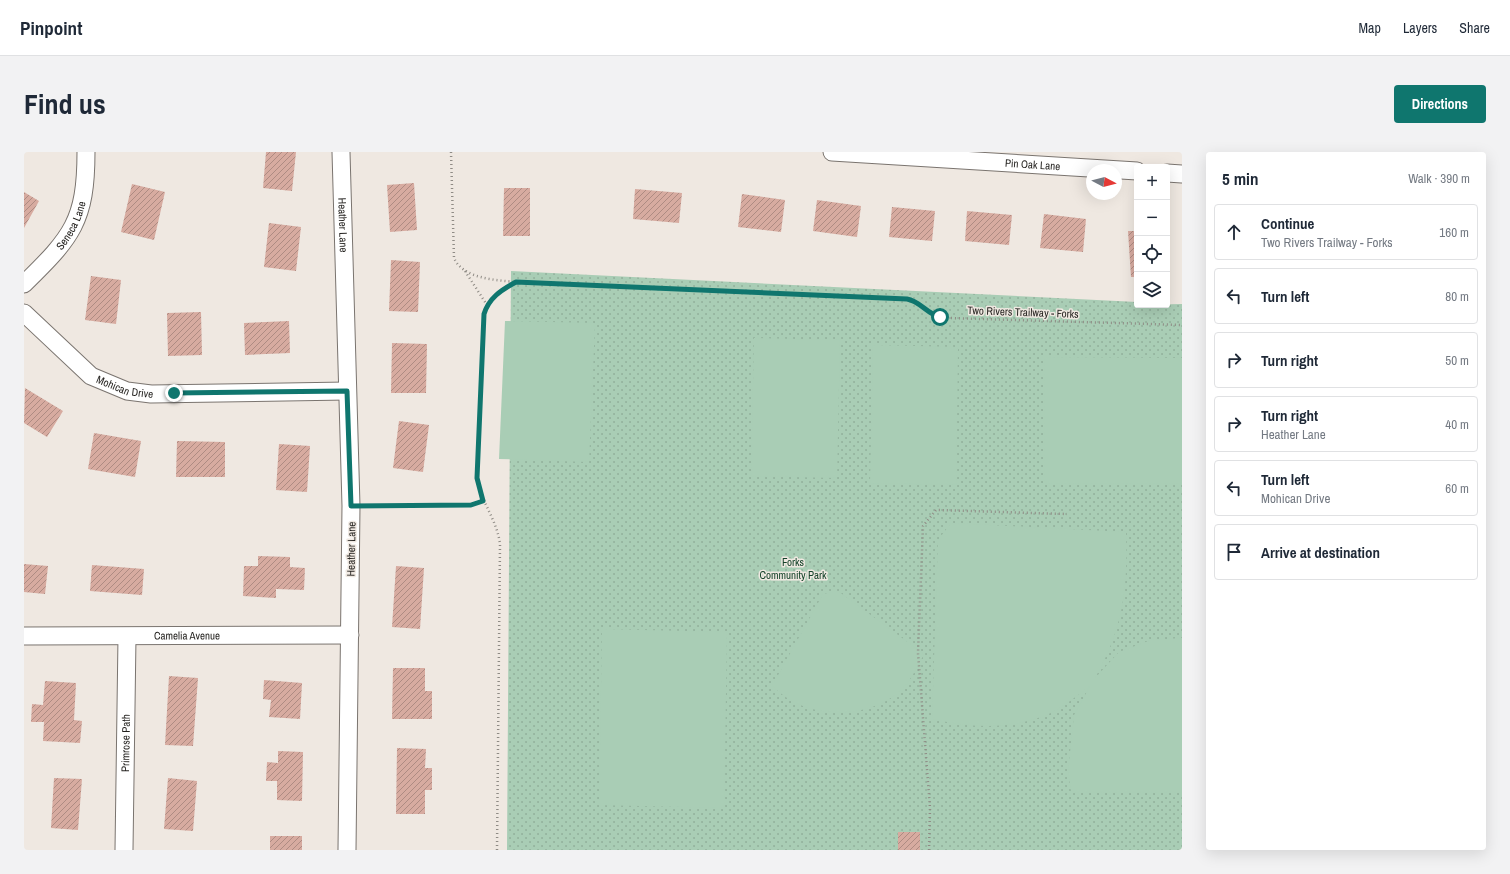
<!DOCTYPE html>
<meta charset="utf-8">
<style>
:root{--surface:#fff;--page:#f2f2f3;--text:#1f2937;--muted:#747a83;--line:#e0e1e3;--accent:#0f766e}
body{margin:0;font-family:"Archivo Narrow",sans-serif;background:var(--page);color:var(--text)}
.controls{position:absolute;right:12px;top:12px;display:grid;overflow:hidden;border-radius:4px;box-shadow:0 4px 16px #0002}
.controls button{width:36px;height:36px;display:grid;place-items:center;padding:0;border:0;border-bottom:1px solid var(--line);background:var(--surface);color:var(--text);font:20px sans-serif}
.compass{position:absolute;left:1062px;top:12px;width:36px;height:36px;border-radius:50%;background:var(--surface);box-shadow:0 4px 16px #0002;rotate:97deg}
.stop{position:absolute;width:12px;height:12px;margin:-9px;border:3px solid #0f766e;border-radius:50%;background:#fff}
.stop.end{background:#0f766e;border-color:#fff;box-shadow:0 1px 4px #0008}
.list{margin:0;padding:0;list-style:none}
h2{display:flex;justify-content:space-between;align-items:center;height:52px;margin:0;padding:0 16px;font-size:17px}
h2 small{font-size:13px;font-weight:400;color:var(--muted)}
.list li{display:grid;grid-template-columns:26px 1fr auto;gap:12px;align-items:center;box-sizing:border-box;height:56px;margin:0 8px 8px;padding:0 8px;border:1px solid var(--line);border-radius:4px}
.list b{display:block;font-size:15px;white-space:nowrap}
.list p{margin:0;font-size:13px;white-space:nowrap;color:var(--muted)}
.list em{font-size:13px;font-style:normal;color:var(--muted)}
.icon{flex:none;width:22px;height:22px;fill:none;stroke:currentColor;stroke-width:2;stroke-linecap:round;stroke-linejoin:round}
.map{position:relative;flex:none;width:1158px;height:698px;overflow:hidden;border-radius:4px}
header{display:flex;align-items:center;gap:24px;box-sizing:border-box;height:56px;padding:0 20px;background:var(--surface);border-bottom:1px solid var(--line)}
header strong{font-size:19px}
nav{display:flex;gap:22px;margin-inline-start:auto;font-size:14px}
.intro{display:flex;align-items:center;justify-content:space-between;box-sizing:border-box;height:96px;padding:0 24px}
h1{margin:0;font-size:28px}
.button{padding:10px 18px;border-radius:4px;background:var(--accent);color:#fff;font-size:14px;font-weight:700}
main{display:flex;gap:24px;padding:0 24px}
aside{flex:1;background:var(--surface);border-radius:4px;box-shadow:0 4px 16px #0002}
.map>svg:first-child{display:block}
</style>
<header>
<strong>Pinpoint</strong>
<nav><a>Map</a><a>Layers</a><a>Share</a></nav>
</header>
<div class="intro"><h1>Find us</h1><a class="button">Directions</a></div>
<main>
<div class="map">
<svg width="1158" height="698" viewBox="0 0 1158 698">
<defs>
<pattern id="green-dots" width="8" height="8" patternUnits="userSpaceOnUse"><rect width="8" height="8" fill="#a9cdb5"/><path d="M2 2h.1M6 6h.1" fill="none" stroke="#91b09b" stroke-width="1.8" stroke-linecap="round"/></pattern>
<pattern id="building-hatch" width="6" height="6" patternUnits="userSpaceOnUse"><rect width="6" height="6" fill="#d7aba0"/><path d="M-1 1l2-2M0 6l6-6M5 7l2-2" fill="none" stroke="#ae8b82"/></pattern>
</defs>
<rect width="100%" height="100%" fill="#efe8e1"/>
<path fill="url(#green-dots)" d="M487 119 1113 150V153L1158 152V698H483Z"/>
<path fill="#a9cdb5" d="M481 169 571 171 565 310 475 307Z
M730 186 816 188 813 326 727 324Z
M849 193 934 195 932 333 846 331Z
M1021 205 1158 206V332L1020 331Z
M927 371 1102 380C1104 436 1099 477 1071 526L1095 500 1127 488 1158 486V641L1047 640 1044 619 1050 563 1066 534C1051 545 1035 559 1017 565 981 578 944 575 908 567L914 388Z
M814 439 900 502C894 514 888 526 879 536 852 564 801 567 768 549 761 545 754 539 748 534L799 442Z
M578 477 703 480 700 656 575 653Z"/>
<path fill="url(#building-hatch)" d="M242 0H272L268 39 239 36Z
M390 31 393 78 366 80 363 33Z
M108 32 141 40 130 88 97 80Z
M480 36H506V84H479Z
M611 37 658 41 655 71 609 67Z
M0 40 15 49 0 76Z
M718 42 761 48 757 80 714 75Z
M793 48 837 54 833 85 789 79Z
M868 55 911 59 908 89 865 85Z
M943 59 988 63 985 93 941 89Z
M1020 62 1062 67 1059 100 1016 96Z
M245 71 277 75 272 119 240 115Z
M1104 79H1113V125H1107Z
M367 108 396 110 394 160 365 159Z
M67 124 97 128 92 172 61 168Z
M177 160 178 203 144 204 143 161Z
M265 169 266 201 221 203 220 171Z
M368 191 403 192 402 241H367Z
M1 236 39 259 23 285 0 271Z
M375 269 405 273 399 320 369 316Z
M70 281 117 289 111 325 64 317Z
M153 289 201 290V325H152Z
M255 292 286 294 283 340 252 338Z
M234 404 266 405V415L281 416 280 438 252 437V446L219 444 220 414H234Z
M0 412 24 414 21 442 0 440Z
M68 413 120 417 118 443 66 439Z
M372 414 400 416 396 477 368 475Z
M369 516H401V539H408V567H368Z
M145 524 174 526 169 594 141 593Z
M240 528 278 531 276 567 245 565 247 548 239 547Z
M21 529 52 531 50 568 58 569 56 591 19 589 20 570H7L8 552 19 553Z
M373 596 402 597 401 616H408V638H401V662H372Z
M254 599 279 600 278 649 253 648V629H242L243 610 254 611Z
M30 626 58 627 54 678 27 676Z
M144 626 173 629 169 679 140 677Z
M874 680H896V698H874Z
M246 684H278V698H246Z"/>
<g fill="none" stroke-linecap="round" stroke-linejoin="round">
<g stroke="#7a746f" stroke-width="19">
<g id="street">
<path id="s1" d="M317 0 327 354 323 698"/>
<path id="s2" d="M808 0 1113 19"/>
<path d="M1143 21 1158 22"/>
<path id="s3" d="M0 132C48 85 62 69 62 0"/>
<path id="s4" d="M0 161 67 224 103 239 127 242 323 239"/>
<path id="s5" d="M0 484 326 483"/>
<path id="s6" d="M100 698 103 485"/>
</g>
</g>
<path stroke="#8f8b85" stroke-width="2.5" stroke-dasharray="1 3" stroke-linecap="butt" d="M427 0 430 106C439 127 472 128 492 130L883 147 892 150 912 164 925 166 1158 173
M441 119 463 153
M345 354 447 353 459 349
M473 698 476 392C473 368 457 350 453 326L460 162C465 146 477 138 491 130
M905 698 906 656 894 501 899 374 912 358 1043 362"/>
<use href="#street" stroke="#fff" stroke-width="17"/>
</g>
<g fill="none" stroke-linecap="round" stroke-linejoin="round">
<path stroke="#0f766e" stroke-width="5" d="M150 241 323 239 327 354 447 353 459 349 453 326 460 162C465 146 477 138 492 130L883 147C896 149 903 162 916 165"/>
</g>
<g text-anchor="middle" stroke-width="3" stroke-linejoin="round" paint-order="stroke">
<g font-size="11" fill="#211f1c" stroke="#efe8e1">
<text dy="4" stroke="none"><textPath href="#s2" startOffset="201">Pin Oak Lane</textPath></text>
<text dy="4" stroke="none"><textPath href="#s3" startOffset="76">Seneca Lane</textPath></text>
<text dy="4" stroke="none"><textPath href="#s1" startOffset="73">Heather Lane</textPath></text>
<text transform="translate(999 160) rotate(2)" y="4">Two Rivers Trailway - Forks</text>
<text dy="4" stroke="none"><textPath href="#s4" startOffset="128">Mohican Drive</textPath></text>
<text transform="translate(327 397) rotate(-89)" y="4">Heather Lane</text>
<text dy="4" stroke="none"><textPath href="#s5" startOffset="163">Camelia Avenue</textPath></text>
<text dy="4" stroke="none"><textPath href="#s6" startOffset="107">Primrose Path</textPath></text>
</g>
<g font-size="11" fill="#134229" stroke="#efe8e1">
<text x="769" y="414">Forks<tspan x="769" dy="13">Community Park</tspan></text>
</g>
</g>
</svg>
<div class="controls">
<button>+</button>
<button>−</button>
<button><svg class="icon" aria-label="locate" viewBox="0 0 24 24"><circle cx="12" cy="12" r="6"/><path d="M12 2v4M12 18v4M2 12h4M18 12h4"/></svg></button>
<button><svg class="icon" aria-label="layers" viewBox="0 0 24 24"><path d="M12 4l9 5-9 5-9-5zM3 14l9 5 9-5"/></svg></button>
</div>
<svg class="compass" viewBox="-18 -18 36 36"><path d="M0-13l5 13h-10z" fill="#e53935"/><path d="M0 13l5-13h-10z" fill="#747a83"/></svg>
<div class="stop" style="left:916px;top:165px"></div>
<div class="stop end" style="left:150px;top:241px"></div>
</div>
<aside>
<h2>5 min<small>Walk · 390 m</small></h2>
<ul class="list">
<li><svg class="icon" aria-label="ahead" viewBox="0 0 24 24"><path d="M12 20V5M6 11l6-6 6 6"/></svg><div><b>Continue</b><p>Two Rivers Trailway - Forks</p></div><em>160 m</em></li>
<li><svg class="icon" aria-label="left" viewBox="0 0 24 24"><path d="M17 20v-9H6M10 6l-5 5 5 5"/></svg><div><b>Turn left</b></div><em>80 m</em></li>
<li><svg class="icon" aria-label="right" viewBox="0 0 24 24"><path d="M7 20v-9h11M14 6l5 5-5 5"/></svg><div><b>Turn right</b></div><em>50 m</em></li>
<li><svg class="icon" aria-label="right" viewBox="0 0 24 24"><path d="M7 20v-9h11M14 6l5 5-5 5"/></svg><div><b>Turn right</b><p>Heather Lane</p></div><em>40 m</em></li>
<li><svg class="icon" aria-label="left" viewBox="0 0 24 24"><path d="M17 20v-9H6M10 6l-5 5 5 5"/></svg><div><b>Turn left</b><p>Mohican Drive</p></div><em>60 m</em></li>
<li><svg class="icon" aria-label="arrive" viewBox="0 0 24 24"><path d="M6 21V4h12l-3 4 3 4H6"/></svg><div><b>Arrive at destination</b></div></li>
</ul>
</aside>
</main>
